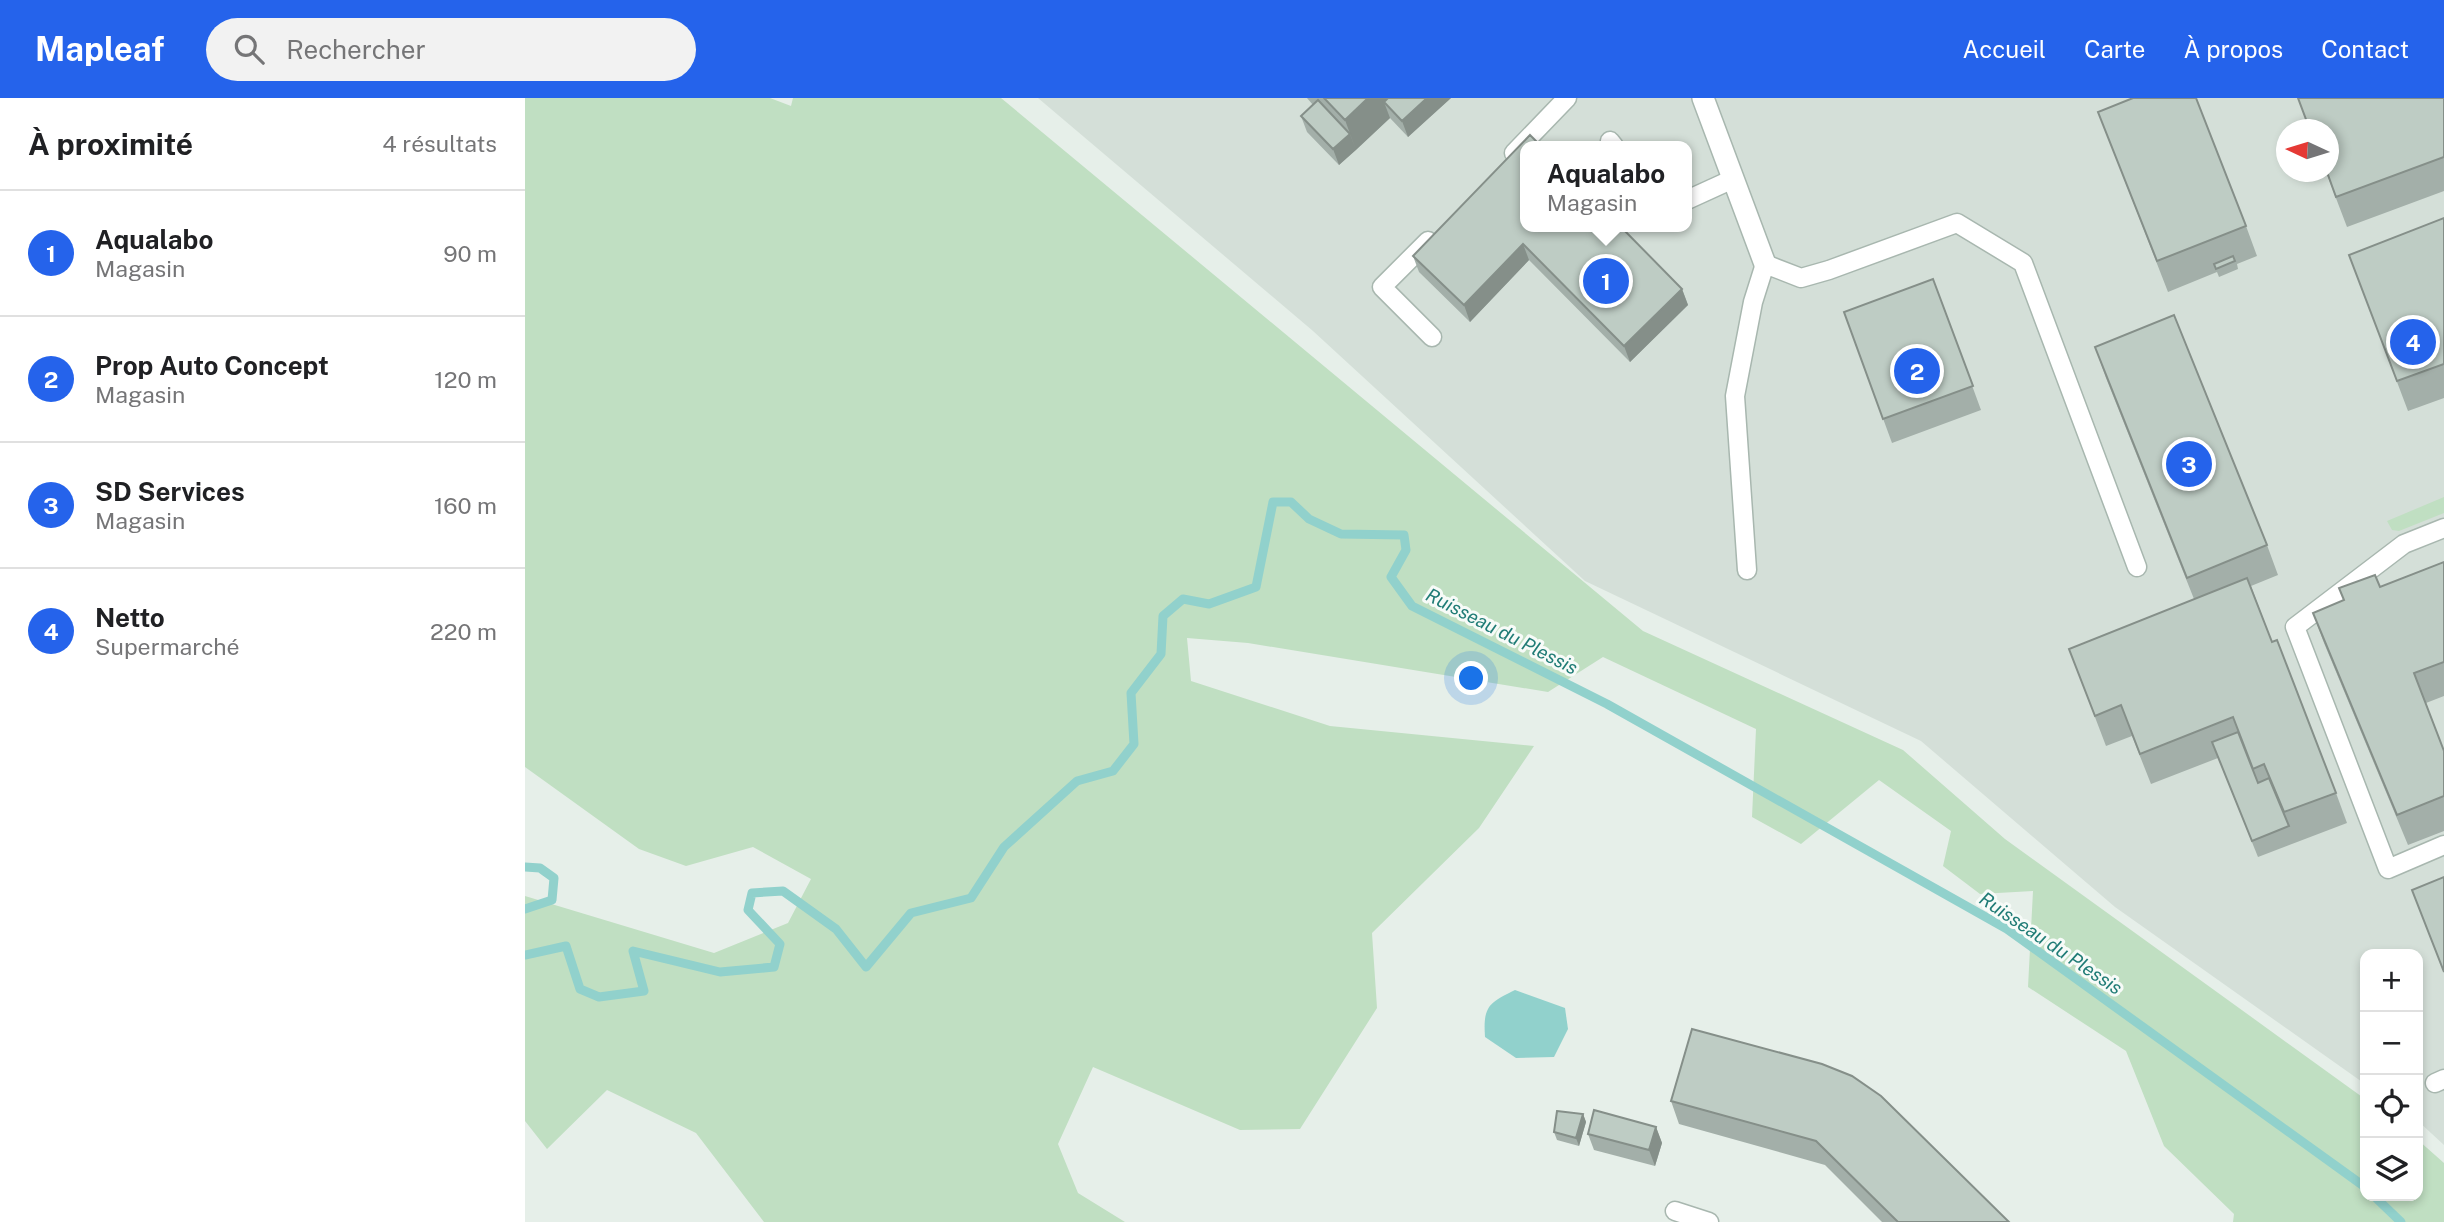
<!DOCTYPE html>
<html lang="fr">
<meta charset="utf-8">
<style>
:root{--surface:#fff;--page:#f2f2f2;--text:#202124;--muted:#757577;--line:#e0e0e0;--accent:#2563eb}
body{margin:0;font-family:"Public Sans",sans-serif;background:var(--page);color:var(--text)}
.controls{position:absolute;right:21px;bottom:21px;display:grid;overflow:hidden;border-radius:14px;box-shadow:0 4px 10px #0003}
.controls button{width:63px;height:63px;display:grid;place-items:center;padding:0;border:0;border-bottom:2px solid var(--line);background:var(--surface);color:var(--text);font:35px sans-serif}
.compass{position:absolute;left:1751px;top:21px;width:63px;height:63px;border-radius:50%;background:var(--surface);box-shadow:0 4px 10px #0003;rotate:274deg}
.you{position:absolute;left:947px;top:581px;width:24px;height:24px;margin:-18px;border:5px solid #fff;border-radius:50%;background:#1a73e8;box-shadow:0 0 0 10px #1a73e833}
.badge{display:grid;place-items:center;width:46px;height:46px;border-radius:50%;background:var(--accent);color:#fff;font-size:23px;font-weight:700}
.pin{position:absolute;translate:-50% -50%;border:4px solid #fff;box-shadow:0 2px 7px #0006}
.popup{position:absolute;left:995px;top:43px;width:172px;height:91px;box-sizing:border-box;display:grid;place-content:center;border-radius:14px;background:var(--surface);filter:drop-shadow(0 2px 5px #0005);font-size:23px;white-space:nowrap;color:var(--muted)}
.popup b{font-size:26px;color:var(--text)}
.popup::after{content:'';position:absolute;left:50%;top:100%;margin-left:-14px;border:14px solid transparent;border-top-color:var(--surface)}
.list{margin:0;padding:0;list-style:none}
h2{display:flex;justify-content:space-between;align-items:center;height:91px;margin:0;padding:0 28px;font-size:30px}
h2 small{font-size:23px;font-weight:400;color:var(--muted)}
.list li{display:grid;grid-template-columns:46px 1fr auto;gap:21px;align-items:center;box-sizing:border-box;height:126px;padding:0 28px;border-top:2px solid var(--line)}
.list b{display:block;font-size:26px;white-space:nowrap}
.list p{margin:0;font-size:23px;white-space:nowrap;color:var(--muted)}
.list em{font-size:23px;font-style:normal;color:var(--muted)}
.icon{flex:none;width:38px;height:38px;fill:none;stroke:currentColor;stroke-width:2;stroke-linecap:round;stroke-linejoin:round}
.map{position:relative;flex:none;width:1919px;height:1124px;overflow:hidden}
header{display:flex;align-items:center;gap:42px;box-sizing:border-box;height:98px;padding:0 35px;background:var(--accent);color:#fff}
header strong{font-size:33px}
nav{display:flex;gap:38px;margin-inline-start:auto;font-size:24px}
.search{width:490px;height:63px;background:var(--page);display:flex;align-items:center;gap:18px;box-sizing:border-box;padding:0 24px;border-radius:38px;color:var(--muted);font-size:26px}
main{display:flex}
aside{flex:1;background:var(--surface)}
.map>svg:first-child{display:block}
</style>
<header>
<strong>Mapleaf</strong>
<div class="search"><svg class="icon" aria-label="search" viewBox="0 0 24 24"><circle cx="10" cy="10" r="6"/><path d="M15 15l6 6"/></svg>Rechercher</div>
<nav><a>Accueil</a><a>Carte</a><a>À propos</a><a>Contact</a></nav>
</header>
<main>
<aside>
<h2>À proximité<small>4 résultats</small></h2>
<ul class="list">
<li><span class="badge">1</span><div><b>Aqualabo</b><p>Magasin</p></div><em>90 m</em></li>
<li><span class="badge">2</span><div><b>Prop Auto Concept</b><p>Magasin</p></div><em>120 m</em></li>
<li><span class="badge">3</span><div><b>SD Services</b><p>Magasin</p></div><em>160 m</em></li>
<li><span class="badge">4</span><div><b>Netto</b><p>Supermarché</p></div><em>220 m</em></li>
</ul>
</aside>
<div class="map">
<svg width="1919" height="1124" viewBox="0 0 1919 1124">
<rect width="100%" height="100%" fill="#e6efe9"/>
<path fill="#d4dfd8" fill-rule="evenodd" d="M513 0H1919V1047L1893 1023V856H1840V986L1590 809 1396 643 1060 483 788 233ZM1762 32H1804V74H1762ZM1000 48H1162V129H1000Z"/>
<path fill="#c0dfc2" d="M0 0H245L266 8 268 0H476L1118 533 1378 652 1480 741 1840 1001V1098H1893V1042L1919 1065V1124H1708L1709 1116 1639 1048 1601 953 1503 889 1508 793 1455 796 1418 768 1426 733 1354 682 1276 746 1227 719 1231 631 1078 559 1023 594 723 545 662 540 666 583 805 628 1009 648 954 730 847 835 852 910 775 1031 715 1032 568 969 533 1046 553 1095 600 1124H239L171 1035 82 992 22 1051 0 1023V798L189 855 263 825 286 781 228 749 161 768 114 751 0 669Z
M1919 399V415L1874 433 1867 432 1862 423Z"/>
<path fill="#91d1cc" d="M990 892 1040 910 1043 931 1029 959 991 960 960 939C958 909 963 905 990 892Z"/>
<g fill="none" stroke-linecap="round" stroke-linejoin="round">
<path stroke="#91d1cc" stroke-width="9" d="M0 769 15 770 29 780 27 802 0 811
M0 857 41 848 55 891 74 899 119 893 108 853 195 874 249 869 255 846 223 812 227 795 258 793 311 831 341 869 386 815 446 800 479 749 552 683 588 673 609 646 606 595 636 556 638 518 658 501 684 506 731 489 748 404H766L784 421 816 436 879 437 881 452 866 479 887 508 1082 606 1482 831 1840 1089
M1849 1098 1876 1124"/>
<g stroke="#a8b7af" stroke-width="21">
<path id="lane" d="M1085 43 1089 48
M989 55 1042 0
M1162 102 1208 81
M903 143 857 189 907 239
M1919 430 1879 446 1770 529 1863 771 1919 747
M1222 472 1210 298 1228 204 1240 166 1276 180 1304 172 1432 125 1498 165 1612 469
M1910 985 1919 981
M1150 1113 1184 1124"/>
</g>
<g stroke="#a8b7af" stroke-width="24">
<path id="street" d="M1178 0 1240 166"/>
</g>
<use href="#lane" stroke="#fff" stroke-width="18"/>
<use href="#street" stroke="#fff" stroke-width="21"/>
</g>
<path fill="#a3afa9" d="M782 0H926L883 39 865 20 814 67 782 34 776 18 788 7Z
M1773 0H1919V93L1822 129 1801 74H1803V32H1785Z
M1573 14 1721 128 1732 158 1712 166 1713 171 1694 179 1692 174 1643 194Z
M1005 37 1157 191 1163 207 1105 264 1004 162 945 224 894 174 888 158Z
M1919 120V300L1883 313 1824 157Z
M1408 181 1456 312 1367 345 1319 214Z
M1570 249 1742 447 1753 477 1726 488 1747 544 1811 695 1822 725 1733 759 1693 660 1626 686 1607 638 1581 648 1544 551 1669 501 1581 280Z
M1919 464V598L1901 605 1919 653V733L1883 747 1799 545 1788 515Z
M1167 931 1484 1124H1357L1300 1067 1154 1026 1146 1003Z
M1058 1016 1061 1024 1054 1048 1032 1042 1029 1034Z
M1131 1029 1137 1045 1130 1068 1069 1052 1063 1036Z"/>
<path fill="#858f89" d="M843 0H886L859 4 865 20 831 52 820 22Z
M902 0H926L883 39 877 23Z
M825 36 831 52 814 67 808 51Z
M998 146 1004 162 945 224 939 207Z
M1157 191 1163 207 1105 264 1099 248Z
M1058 1016 1061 1024 1054 1048 1051 1040Z
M1131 1029 1137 1045 1130 1068 1124 1052Z"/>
<path fill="#beccc4" stroke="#858f89" stroke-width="2" d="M799 0H843L820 22Z
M863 0H902L877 23 859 4Z
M1608 0H1671L1721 128 1632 163 1573 14Z
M1773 0H1919V59L1811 99 1802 74H1803V32H1785Z
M793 2 825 36 808 51 776 18Z
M1005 37 1016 48H1000V129H1096L1157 191 1099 248 998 146 939 207 888 158Z
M1919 120V266L1872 283 1824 157Z
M1708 158 1710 163 1691 171 1689 166Z
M1408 181 1448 288 1358 321 1319 214Z
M1649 217 1742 447 1662 480 1570 249Z
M1919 464V564L1889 575 1919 653V698L1872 717 1788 515 1819 502 1814 490 1850 477 1855 489Z
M1722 480 1747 544 1752 542 1811 695 1759 714 1739 666 1728 671 1708 619 1615 656 1596 607 1570 618 1544 551Z
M1713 634 1733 685 1744 680 1764 728 1727 743 1687 644Z
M1919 779V874L1887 792Z
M1167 931 1297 966 1327 978 1356 998 1484 1124H1373L1291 1043 1146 1003Z
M1069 1012 1131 1029 1124 1052 1063 1036Z
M1032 1013 1058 1016 1051 1040 1029 1034Z"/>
<g text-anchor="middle" stroke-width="6" stroke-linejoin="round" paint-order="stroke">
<g font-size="19" font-style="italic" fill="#207c76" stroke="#f7fbf8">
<text transform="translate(977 533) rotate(27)" y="7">Ruisseau du Plessis</text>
<text transform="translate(1526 845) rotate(34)" y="7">Ruisseau du Plessis</text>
</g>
</g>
</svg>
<div class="controls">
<button>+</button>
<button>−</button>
<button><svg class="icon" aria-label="locate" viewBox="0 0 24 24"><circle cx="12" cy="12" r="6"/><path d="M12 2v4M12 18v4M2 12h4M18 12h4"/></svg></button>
<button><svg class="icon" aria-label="layers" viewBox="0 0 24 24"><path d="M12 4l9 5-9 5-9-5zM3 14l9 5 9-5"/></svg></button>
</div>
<svg class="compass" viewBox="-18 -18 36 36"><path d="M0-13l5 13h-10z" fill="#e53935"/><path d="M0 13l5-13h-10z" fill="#757577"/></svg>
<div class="you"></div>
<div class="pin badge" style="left:1081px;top:183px">1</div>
<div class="popup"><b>Aqualabo</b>Magasin</div>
<div class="pin badge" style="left:1392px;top:273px">2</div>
<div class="pin badge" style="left:1664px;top:366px">3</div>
<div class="pin badge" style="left:1888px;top:244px">4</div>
</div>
</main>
